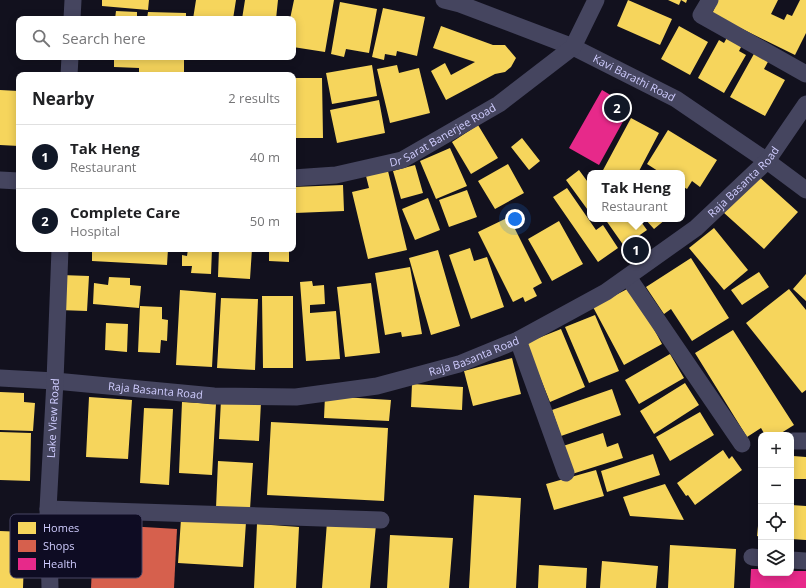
<!DOCTYPE html>
<meta charset="utf-8">
<style>
:root{--surface:#fff;--page:#f2f2f2;--text:#202124;--muted:#757577;--line:#e0e0e0;--accent:#111827}
body{margin:0;font-family:"Open Sans",sans-serif;background:var(--page);color:var(--text)}
.controls{position:absolute;right:12px;bottom:12px;display:grid;overflow:hidden;border-radius:8px;box-shadow:0 2px 10px #0003}
.controls button{width:36px;height:36px;display:grid;place-items:center;padding:0;border:0;border-bottom:1px solid var(--line);background:var(--surface);color:var(--text);font:20px sans-serif}
.you{position:absolute;left:515px;top:219px;width:14px;height:14px;margin:-10px;border:3px solid #fff;border-radius:50%;background:#1a73e8;box-shadow:0 0 0 6px #1a73e833}
.badge{display:grid;place-items:center;width:26px;height:26px;border-radius:50%;background:var(--accent);color:#fff;font-size:13px;font-weight:700}
.pin{position:absolute;translate:-50% -50%;border:2px solid #fff;box-shadow:0 1px 4px #0006}
.popup{position:absolute;left:587px;top:170px;width:98px;height:52px;box-sizing:border-box;display:grid;place-content:center;border-radius:8px;background:var(--surface);filter:drop-shadow(0 1px 3px #0005);font-size:13px;white-space:nowrap;color:var(--muted)}
.popup b{font-size:15px;color:var(--text)}
.popup::after{content:'';position:absolute;left:50%;top:100%;margin-left:-8px;border:8px solid transparent;border-top-color:var(--surface)}
.list{margin:0;padding:0;list-style:none}
h2{display:flex;justify-content:space-between;align-items:center;height:52px;margin:0;padding:0 16px;font-size:17px}
h2 small{font-size:13px;font-weight:400;color:var(--muted)}
.list li{display:grid;grid-template-columns:26px 1fr auto;gap:12px;align-items:center;box-sizing:border-box;height:64px;padding:0 16px;border-top:1px solid var(--line)}
.list b{display:block;font-size:15px;white-space:nowrap}
.list p{margin:0;font-size:13px;white-space:nowrap;color:var(--muted)}
.list em{font-size:13px;font-style:normal;color:var(--muted)}
.icon{flex:none;width:22px;height:22px;fill:none;stroke:currentColor;stroke-width:2;stroke-linecap:round;stroke-linejoin:round}
.map{position:relative;flex:none;width:806px;height:588px;overflow:hidden}
.search{position:absolute;background:var(--surface);box-shadow:0 2px 10px #0003;left:16px;top:16px;width:280px;height:44px;display:flex;align-items:center;gap:10px;box-sizing:border-box;padding:0 14px;border-radius:8px;color:var(--muted);font-size:15px}
.panel{position:absolute;background:var(--surface);box-shadow:0 2px 10px #0003;left:16px;top:72px;width:280px;height:180px;border-radius:8px}
.map>svg:first-child{display:block}
</style>
<div class="map">
<svg width="806" height="588" viewBox="0 0 806 588">
<rect width="100%" height="100%" fill="#12111e"/>
<path fill="#f6d55c" d="M102 0H149L148 10 102 6Z
M196 0H236L233 19H193Z
M245 0H278L276 19H242Z
M294 0H334L325 52 293 47V19H290Z
M628 0 672 19 660 45 617 26Z
M668 0H687L686 3 681 0 679 5Z
M718 0H778L771 14 784 20 787 14 792 16 800 0H806V33L795 55 712 14Z
M340 2 377 9 369 53 346 49 344 57 331 54Z
M383 8 425 17 417 56 397 51 396 56 385 54 384 60 372 57Z
M116 11 137 12V19H115Z
M148 12 186 13V19H147Z
M441 26 493 45H505L516 58 511 67 505 72 495 74 446 100 431 71 445 63 451 75 475 62 433 48Z
M679 26 708 42 690 75 661 59Z
M729 34 742 45 739 51 746 55 724 93 698 78 719 40 724 43Z
M755 52 769 60 764 69 785 80 765 116 730 97Z
M114 57H184V75L139 74V68L114 67Z
M372 65 377 96 332 104 326 73Z
M397 65 399 73 419 68 430 113 390 123 377 69Z
M293 78H322L323 138H293Z
M0 90 19 91V146L0 145Z
M379 100 385 133 337 143 330 110Z
M631 118 659 133 638 173H604L602 172Z
M478 125 498 158 471 174 452 142Z
M668 130 717 160 700 187 692 181 687 189 682 186V173H661L647 164Z
M522 138 540 161 529 170 511 147Z
M450 148 467 186 436 199 420 161Z
M508 164 524 193 495 209 478 181Z
M415 165 423 193 401 199 393 171Z
M579 170 590 185V213L566 180Z
M388 171 407 250 368 259 352 192 369 188 366 176Z
M757 175 798 212 764 249 723 212Z
M343 185 344 211 295 213 294 187Z
M567 188 596 230 603 225 618 248 598 262 553 197Z
M467 190 477 217 449 227 439 200Z
M428 198 440 230 415 240 402 209Z
M509 217 542 283 533 288 537 296 525 302 523 297 513 302 478 232Z
M605 219H639L647 230 624 246Z
M645 219H666L654 229Z
M559 221 583 264 552 281 528 239Z
M714 228 748 270 724 290 689 248Z
M470 248 474 261 487 257 504 307 471 319 449 255Z
M92 249H168L167 265 92 261Z
M188 249H212L211 274 191 273 192 266H182V255L187 256Z
M219 249H252L250 279 218 277Z
M264 249H289V262L269 261V252H264Z
M438 250 460 326 431 335 409 258Z
M691 258 729 318 692 341 671 309 664 314 646 287Z
M410 267 422 334 402 337 401 332 385 335 375 273Z
M759 272 769 287 742 305 731 290Z
M806 274V301L793 289Z
M61 275 89 276 87 311 59 310Z
M109 277 130 278V285L141 286 139 308 93 304 94 283 108 285Z
M312 281 313 286 324 285 325 304 310 305V313L336 311 340 359 306 361 300 282Z
M371 283 380 353 345 357 337 287Z
M631 287 662 344 624 365 593 307Z
M789 289 806 310V390L802 393 746 323Z
M180 290 216 293 212 367 176 365Z
M262 296H293V368H263Z
M221 298 258 299 255 370 217 368Z
M140 306 162 307V319L168 320 167 341 161 340 160 353 138 352Z
M595 315 619 371 589 383 565 327Z
M106 323 128 324 127 352 105 350Z
M561 329 585 387 550 402 526 343Z
M733 330 794 425 778 435H765L761 428 747 437 695 353Z
M670 354 684 378 639 404 625 380Z
M512 358 521 394 473 406 464 371Z
M685 383 699 405 654 434 640 411Z
M412 384 463 387 462 410 411 407Z
M612 389 621 415 561 436 552 410Z
M0 392 24 393V402L35 403 33 431 0 430Z
M325 396 391 400 389 421 324 418Z
M89 397 132 400 128 459 86 457Z
M221 400 261 402 259 441 219 439Z
M182 402 216 404 212 475 179 473Z
M144 408 173 409 169 485 140 483Z
M700 412 714 435 670 461 656 437Z
M271 422 388 428 384 501 267 495Z
M0 432 31 433 30 481 0 480Z
M603 433 607 447 618 443 623 458 572 474 563 446Z
M723 450 729 459 732 456 742 470 695 505 688 495 686 496 677 483Z
M653 454 660 475 607 492 601 471Z
M793 456 806 457V479H792Z
M218 461 253 463 250 509 216 508Z
M596 470 604 496 554 510 546 484Z
M665 484 684 520 630 516 623 497Z
M474 495 521 498 516 588H469Z
M791 505 806 506V540L791 539Z
M760 506H761V537L757 536Z
M181 519 246 522 243 567 178 563Z
M327 522 376 525 370 588H322Z
M257 524 299 527 296 588H254Z
M0 531 25 532 23 588H0Z
M390 535 453 538 449 588H387Z
M670 545 736 549 734 588H668Z
M602 561 658 566 656 588H600Z
M539 565 587 568 586 588H538Z"/>
<path fill="#d6604d" d="M94 524 177 529 174 588H91Z"/>
<path fill="#e7298a" d="M602 90 631 107 599 165 569 148Z
M751 569H761V573H791V571H806V588H750Z"/>
<g fill="none" stroke-linecap="round" stroke-linejoin="round">
<g stroke="#45455f" stroke-width="17">
<path id="s1" d="M444 0 460 4 573 47 676 99 767 161 806 190"/>
<path d="M710 0 701 15 806 74"/>
<path d="M72 19 73 0"/>
<path d="M69 75 70 57"/>
<path id="s2" d="M293 178 336 175 402 160 499 104 573 47 596 0"/>
<path d="M0 180 19 181"/>
<path d="M628 277 742 444"/>
<path d="M518 340 566 473"/>
<path id="s3" d="M0 378 55 381 214 396 296 397 377 386 459 364 518 340 606 292 696 228 767 161 806 104"/>
<path d="M793 441H806"/>
<path d="M48 509 381 520"/>
<path d="M752 557 761 558"/>
<path d="M791 560 806 561"/>
<path id="s4" d="M50 588 48 509 55 381 60 249"/>
</g>
</g>
<g text-anchor="middle" stroke-width="4" stroke-linejoin="round" paint-order="stroke">
<g font-size="11" fill="#d0cdff" stroke="#0e0c23">
<text dy="4" stroke="none"><textPath href="#s1" startOffset="206">Kavi Barathi Road</textPath></text>
<text dy="4" stroke="none"><textPath href="#s2" startOffset="158">Dr Sarat Banerjee Road</textPath></text>
<text dy="4" stroke="none"><textPath href="#s3" startOffset="804">Raja Basanta Road</textPath></text>
<text dy="4" stroke="none"><textPath href="#s3" startOffset="480">Raja Basanta Road</textPath></text>
<text dy="4" stroke="none"><textPath href="#s3" startOffset="156">Raja Basanta Road</textPath></text>
<text dy="4" stroke="none"><textPath href="#s4" startOffset="170">Lake View Road</textPath></text>
</g>
</g>
<rect x="10" y="514" width="132" height="64" rx="6" fill="#0e0c23" stroke="#484665" stroke-width="1"/>
<rect x="18" y="522" width="18" height="12" fill="#f6d55c"/>
<rect x="18" y="540" width="18" height="12" fill="#d6604d"/>
<rect x="18" y="558" width="18" height="12" fill="#e7298a"/>
<g font-size="11" fill="#d0cdff">
<text x="43" y="532">Homes</text>
<text x="43" y="550">Shops</text>
<text x="43" y="568">Health</text>
</g>
</svg>
<div class="controls">
<button>+</button>
<button>−</button>
<button><svg class="icon" aria-label="locate" viewBox="0 0 24 24"><circle cx="12" cy="12" r="6"/><path d="M12 2v4M12 18v4M2 12h4M18 12h4"/></svg></button>
<button><svg class="icon" aria-label="layers" viewBox="0 0 24 24"><path d="M12 4l9 5-9 5-9-5zM3 14l9 5 9-5"/></svg></button>
</div>
<div class="you"></div>
<div class="pin badge" style="left:636px;top:250px">1</div>
<div class="popup"><b>Tak Heng</b>Restaurant</div>
<div class="pin badge" style="left:617px;top:108px">2</div>
<div class="search"><svg class="icon" aria-label="search" viewBox="0 0 24 24"><circle cx="10" cy="10" r="6"/><path d="M15 15l6 6"/></svg>Search here</div>
<section class="panel">
<h2>Nearby<small>2 results</small></h2>
<ul class="list">
<li><span class="badge">1</span><div><b>Tak Heng</b><p>Restaurant</p></div><em>40 m</em></li>
<li><span class="badge">2</span><div><b>Complete Care</b><p>Hospital</p></div><em>50 m</em></li>
</ul>
</section>
</div>
